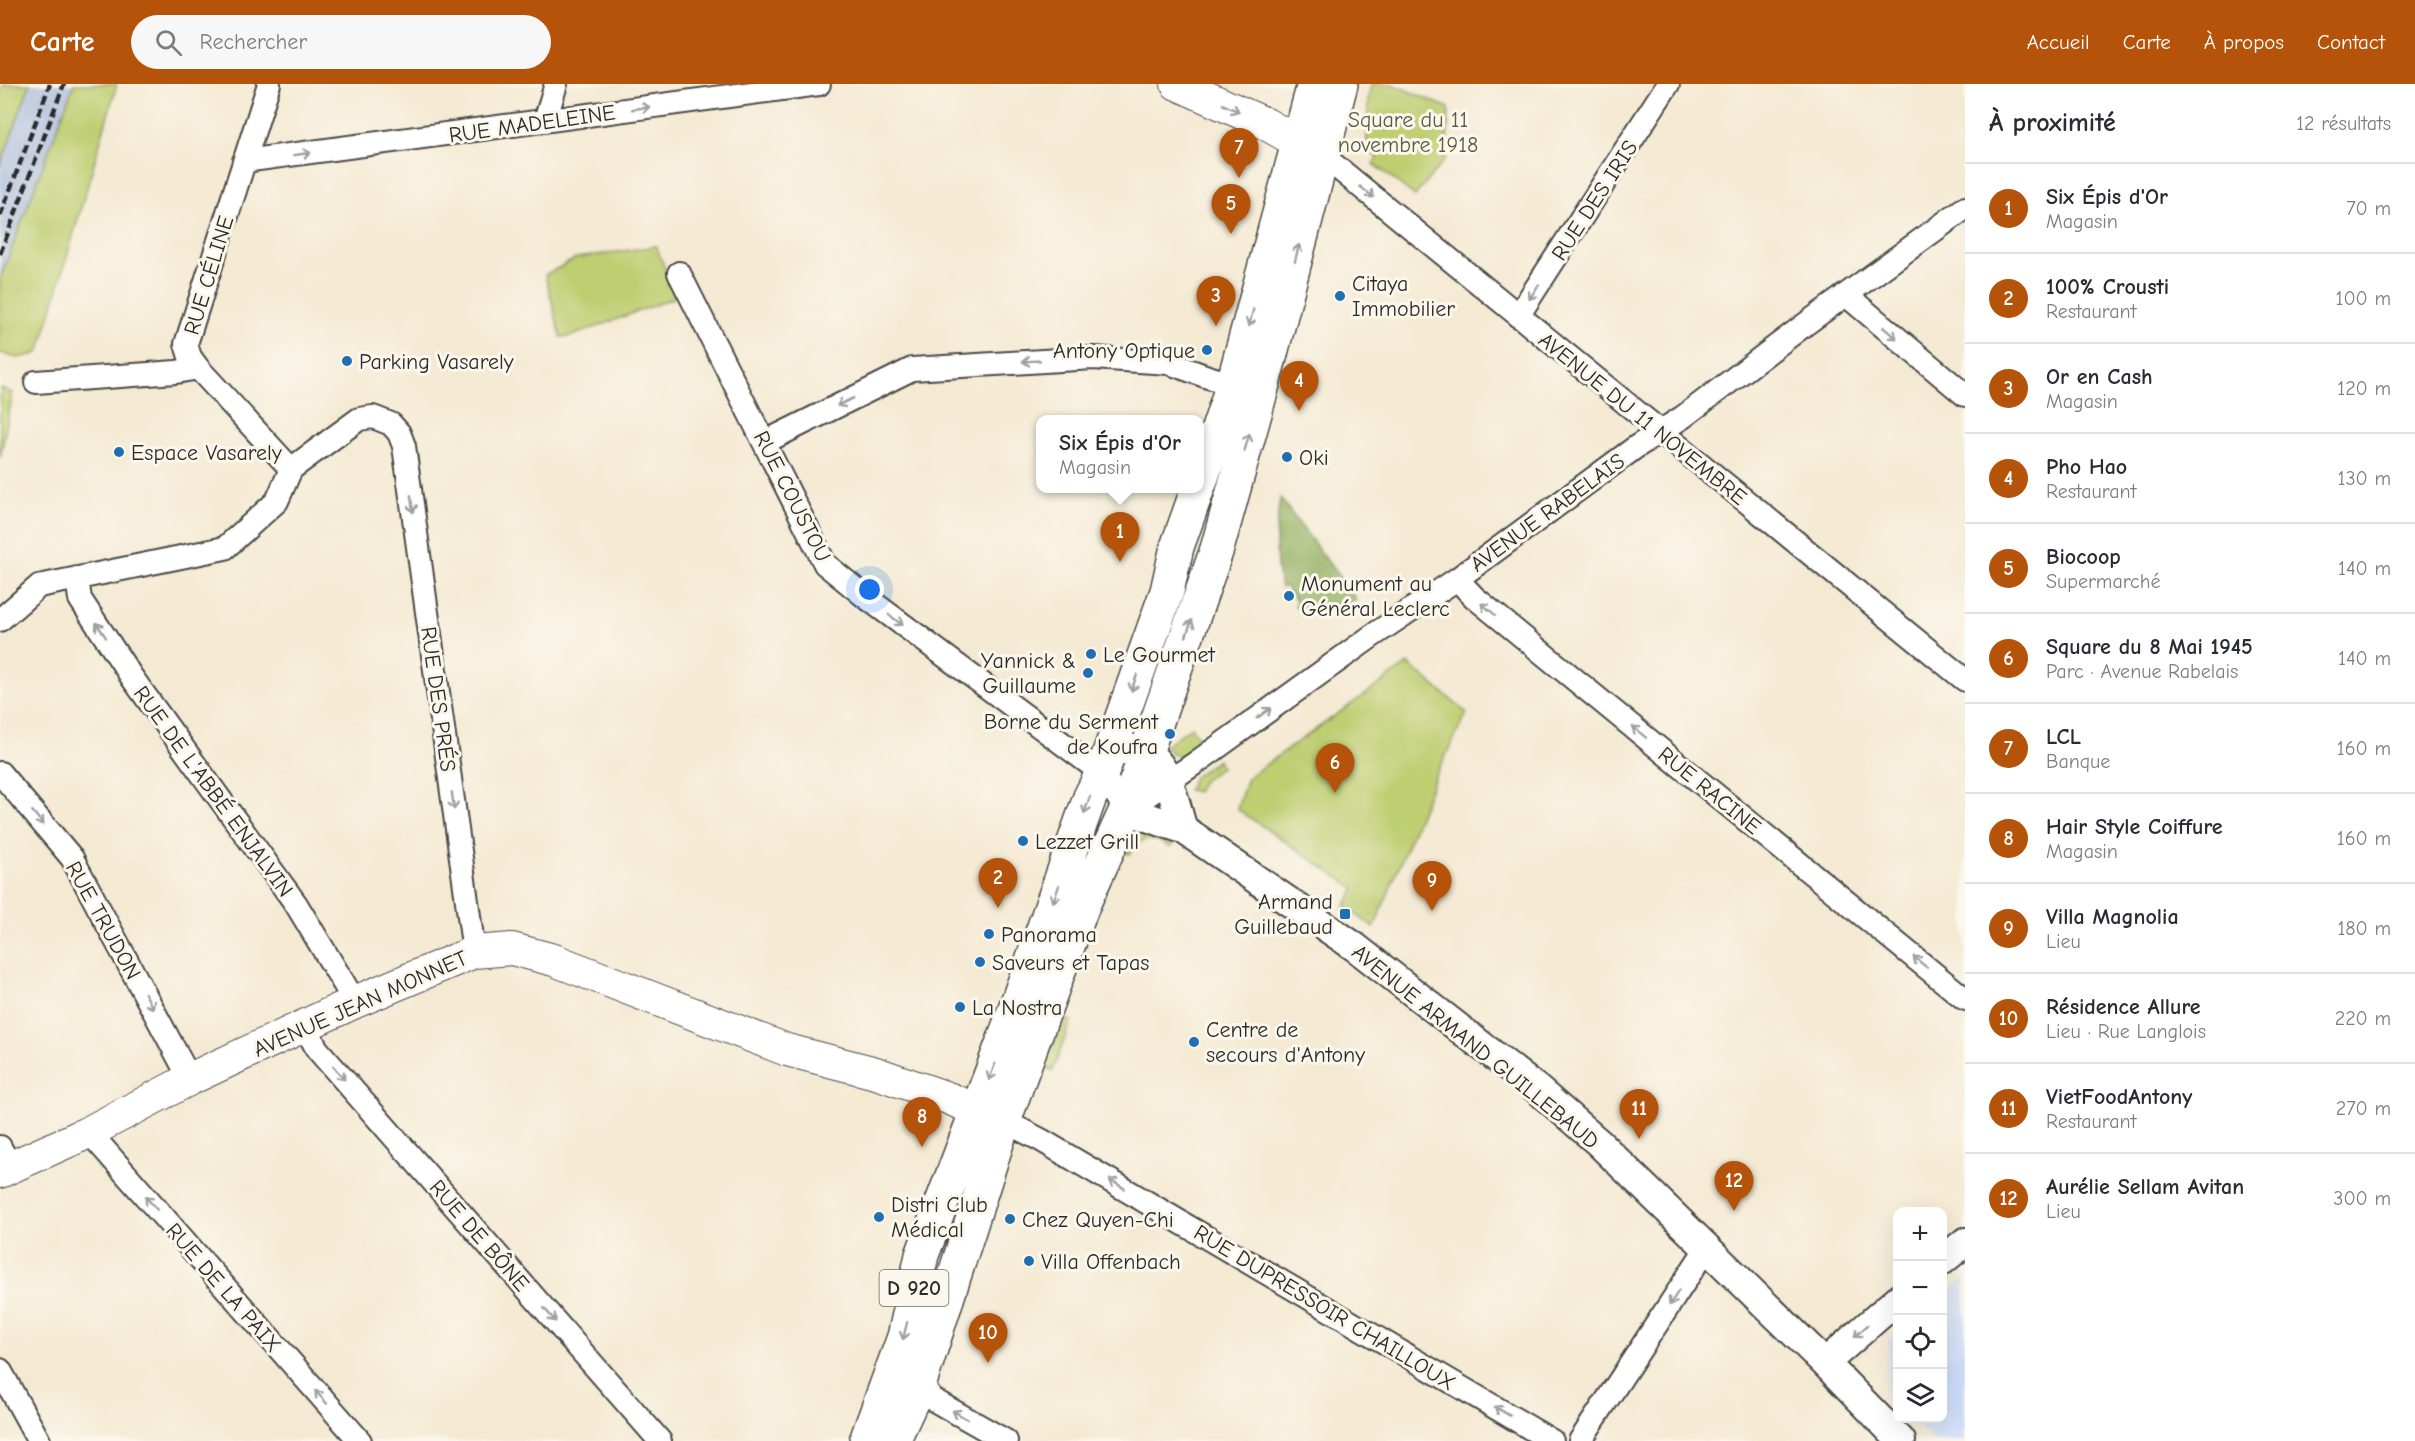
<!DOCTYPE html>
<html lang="fr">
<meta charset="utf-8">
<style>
:root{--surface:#fff;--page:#f7f7f7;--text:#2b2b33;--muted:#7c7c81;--line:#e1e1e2;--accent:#b45309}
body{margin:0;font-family:"Comic Neue",sans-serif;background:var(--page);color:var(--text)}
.controls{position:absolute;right:18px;bottom:18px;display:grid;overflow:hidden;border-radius:12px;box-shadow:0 6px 24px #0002}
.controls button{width:54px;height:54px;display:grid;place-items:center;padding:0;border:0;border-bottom:2px solid var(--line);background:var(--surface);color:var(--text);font:30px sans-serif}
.you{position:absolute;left:870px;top:506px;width:21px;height:21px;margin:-15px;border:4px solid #fff;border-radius:50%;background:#1a73e8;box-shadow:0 0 0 9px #1a73e833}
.badge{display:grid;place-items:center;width:39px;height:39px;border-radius:50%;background:var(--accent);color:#fff;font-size:20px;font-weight:700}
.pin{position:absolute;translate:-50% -50px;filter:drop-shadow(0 2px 3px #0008)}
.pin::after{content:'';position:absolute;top:32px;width:21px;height:18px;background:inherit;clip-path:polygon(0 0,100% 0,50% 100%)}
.popup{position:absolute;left:1036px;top:331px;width:168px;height:78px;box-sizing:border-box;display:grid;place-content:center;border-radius:12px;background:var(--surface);filter:drop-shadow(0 2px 4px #0005);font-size:20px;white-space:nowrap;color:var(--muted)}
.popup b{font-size:22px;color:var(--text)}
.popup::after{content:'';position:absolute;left:50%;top:100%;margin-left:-12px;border:12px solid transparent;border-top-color:var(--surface)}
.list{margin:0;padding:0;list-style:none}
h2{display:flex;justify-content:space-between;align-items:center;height:78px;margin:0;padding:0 24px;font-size:26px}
h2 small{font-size:20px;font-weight:400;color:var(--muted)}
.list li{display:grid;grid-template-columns:39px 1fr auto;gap:18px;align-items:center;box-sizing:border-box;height:90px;padding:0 24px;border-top:2px solid var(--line)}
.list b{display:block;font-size:22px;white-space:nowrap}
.list p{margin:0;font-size:20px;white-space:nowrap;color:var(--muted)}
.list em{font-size:20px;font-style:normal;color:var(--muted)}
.icon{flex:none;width:33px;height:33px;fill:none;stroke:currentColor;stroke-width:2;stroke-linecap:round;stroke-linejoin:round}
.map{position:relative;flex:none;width:1965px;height:1357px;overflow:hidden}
header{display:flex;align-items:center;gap:36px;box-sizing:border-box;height:84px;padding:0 30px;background:var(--accent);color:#fff}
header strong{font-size:28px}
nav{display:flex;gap:33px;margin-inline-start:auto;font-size:21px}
.search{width:420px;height:54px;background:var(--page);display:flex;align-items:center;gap:15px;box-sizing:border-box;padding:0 21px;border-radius:33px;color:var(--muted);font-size:22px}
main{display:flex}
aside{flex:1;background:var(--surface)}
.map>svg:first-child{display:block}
</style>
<header>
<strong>Carte</strong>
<div class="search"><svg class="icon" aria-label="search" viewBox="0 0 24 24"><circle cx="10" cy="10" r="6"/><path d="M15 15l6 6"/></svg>Rechercher</div>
<nav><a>Accueil</a><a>Carte</a><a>À propos</a><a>Contact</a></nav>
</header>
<main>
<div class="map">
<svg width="1965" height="1357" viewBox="0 0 1965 1357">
<rect width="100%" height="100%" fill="#fbf7ec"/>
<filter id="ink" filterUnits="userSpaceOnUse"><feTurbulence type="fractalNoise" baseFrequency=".0167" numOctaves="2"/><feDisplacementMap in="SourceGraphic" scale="12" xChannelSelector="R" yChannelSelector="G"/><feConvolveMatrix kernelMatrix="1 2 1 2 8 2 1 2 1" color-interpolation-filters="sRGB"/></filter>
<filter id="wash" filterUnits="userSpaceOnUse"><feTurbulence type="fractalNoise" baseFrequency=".008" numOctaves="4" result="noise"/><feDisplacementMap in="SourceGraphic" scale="24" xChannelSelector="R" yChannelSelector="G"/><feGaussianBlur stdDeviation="1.35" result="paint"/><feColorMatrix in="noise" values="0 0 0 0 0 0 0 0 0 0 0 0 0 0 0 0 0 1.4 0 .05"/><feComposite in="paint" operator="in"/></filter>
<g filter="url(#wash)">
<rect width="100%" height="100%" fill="#f4e9d2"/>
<path fill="#cbdbf9" d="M1965 1193V1357H1935L1912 1335 1942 1334 1943 1212Z
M1897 1249V1321L1886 1310 1889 1256Z"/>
<path fill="#b7c5de" d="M30 0H74L0 195V82Z"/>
<path fill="#bece71" stroke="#747c4e" stroke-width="1.5" d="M4 0H30L0 82V10Z
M74 0H117L40 266 36 270 17 274 0 269V195Z
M1371 0H1392L1449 24 1446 74 1415 112 1374 80 1378 74 1367 65 1368 17Z
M656 162 676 213 572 252 561 253 545 191 577 174Z
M0 304 13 309 0 374Z
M1408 580 1467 629 1435 693 1374 844 1345 822 1355 805 1237 725 1247 694Z
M1191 643 1203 659 1184 673 1173 671 1165 662Z
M1218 676 1221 683 1203 697 1197 708 1188 706 1194 693Z
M1145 748H1154L1174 759 1170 763C1154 753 1139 751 1130 770L1124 768 1131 756Z
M1065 935 1071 937 1053 987 1043 983C1048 966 1059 952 1065 935Z"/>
<path fill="#96b163" stroke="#606e47" stroke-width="1.5" d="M1280 414 1356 515C1330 530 1324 535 1295 522L1296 517 1285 502 1281 504C1273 474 1276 445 1280 414Z"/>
</g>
<g filter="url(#ink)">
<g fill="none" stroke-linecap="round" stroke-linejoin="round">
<g stroke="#494844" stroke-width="26">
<path id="minor" d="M269 0 186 260 190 273 198 284 291 385
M545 37 556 0
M1322 71 1965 596
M244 77 819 0
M679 189 825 480 863 511 1102 689 1126 726 1197 678 1372 552 1457 495 1636 363 1683 333 1803 242 1965 124
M1846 211 1965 311
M1518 232 1668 0
M36 298 176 288 198 284
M765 358 912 285 1093 274 1169 279 1208 293 1246 304
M77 494 80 515 133 595 296 820 355 918
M1457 495 1474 513 1965 915
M0 536 39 502 225 464 277 417 291 385 359 335 373 333 391 340 399 349 404 362 474 868
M0 689 72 774 190 995
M305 942 317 965 660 1357
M1004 1037 1041 1056 1552 1357
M89 1048 360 1357
M0 1063 11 1084
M0 1286 39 1357
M920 1299 932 1315 1006 1357
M1580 1357 1706 1165"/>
</g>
<g stroke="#494844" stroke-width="32">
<path id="tertiary" d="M1109 669C1116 668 1125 665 1132 665 1168 667 1174 719 1183 745
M1126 726 1183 745 1355 863 1537 1005 1599 1059 1825 1279 1901 1357
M1942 1177 1965 1158
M1825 1279 1898 1215"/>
</g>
<g stroke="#494844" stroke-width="34">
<path id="secondary" d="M1177 0 1266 40 1321 71
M0 1088 89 1048 190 995 355 918 474 868 512 865 554 876 787 966 876 989 948 1014 1000 1036"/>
</g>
<g stroke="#494844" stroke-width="36">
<path id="primary" d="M1200 399 1233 300 1314 0
M866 1357 904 1253 922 1171 1006 950 1090 713 1102 689 1167 507 1177 463 1198 404
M893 1357 920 1299 1004 1037 1083 821 1126 726 1217 465 1261 308 1341 0"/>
</g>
<use href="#minor" stroke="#fff" stroke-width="22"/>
<use href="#tertiary" stroke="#fff" stroke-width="28"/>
<use href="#secondary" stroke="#fff" stroke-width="32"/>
<use href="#primary" stroke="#fff" stroke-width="33"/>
<path stroke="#2b2b2b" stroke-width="4.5" stroke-dasharray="9 4.5" stroke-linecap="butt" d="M0 132 50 0
M0 170 64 0"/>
</g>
<defs><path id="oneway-shaft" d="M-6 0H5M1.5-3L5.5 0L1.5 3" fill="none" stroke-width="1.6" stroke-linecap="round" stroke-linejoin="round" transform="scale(1.5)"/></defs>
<g stroke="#a0a0a0">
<use href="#oneway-shaft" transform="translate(641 24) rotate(-8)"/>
<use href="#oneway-shaft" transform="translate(1231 24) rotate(24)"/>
<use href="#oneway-shaft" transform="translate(302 70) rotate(-8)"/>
<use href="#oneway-shaft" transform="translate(1367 108) rotate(39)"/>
<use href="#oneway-shaft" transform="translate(1297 169) rotate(-76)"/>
<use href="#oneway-shaft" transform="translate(1534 208) rotate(123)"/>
<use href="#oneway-shaft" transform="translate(1251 234) rotate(105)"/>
<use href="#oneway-shaft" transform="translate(1890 249) rotate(40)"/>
<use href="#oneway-shaft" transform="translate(1031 277) rotate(177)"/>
<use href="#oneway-shaft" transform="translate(845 318) rotate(154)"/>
<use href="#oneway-shaft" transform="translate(1247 358) rotate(-74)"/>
<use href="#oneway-shaft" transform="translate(412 420) rotate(82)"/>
<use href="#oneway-shaft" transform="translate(1488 525) rotate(-141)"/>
<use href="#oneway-shaft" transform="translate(896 536) rotate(36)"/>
<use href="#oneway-shaft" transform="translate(1189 544) rotate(-71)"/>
<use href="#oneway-shaft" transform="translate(101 546) rotate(-124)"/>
<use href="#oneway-shaft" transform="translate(1134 599) rotate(110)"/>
<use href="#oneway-shaft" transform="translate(1264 629) rotate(-36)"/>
<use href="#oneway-shaft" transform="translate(1639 648) rotate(-141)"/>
<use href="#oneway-shaft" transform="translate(453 717) rotate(82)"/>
<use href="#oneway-shaft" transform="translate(1087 721) rotate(109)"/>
<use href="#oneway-shaft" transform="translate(38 734) rotate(50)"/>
<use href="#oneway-shaft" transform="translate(1056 810) rotate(110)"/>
<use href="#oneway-shaft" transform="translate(1920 878) rotate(-141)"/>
<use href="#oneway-shaft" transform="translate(149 917) rotate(62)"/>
<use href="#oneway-shaft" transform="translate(992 988) rotate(111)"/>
<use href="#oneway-shaft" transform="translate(339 989) rotate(49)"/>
<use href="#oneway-shaft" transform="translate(1117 1100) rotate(-149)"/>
<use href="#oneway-shaft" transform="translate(151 1119) rotate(-131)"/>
<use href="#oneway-shaft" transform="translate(1674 1214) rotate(123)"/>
<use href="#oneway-shaft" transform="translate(550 1231) rotate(49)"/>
<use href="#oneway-shaft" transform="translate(905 1247) rotate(104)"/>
<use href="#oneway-shaft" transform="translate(1861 1247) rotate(138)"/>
<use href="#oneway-shaft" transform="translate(321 1313) rotate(-132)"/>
<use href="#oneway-shaft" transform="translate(1502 1327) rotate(-149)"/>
<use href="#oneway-shaft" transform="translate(960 1331) rotate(-150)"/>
</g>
</g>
<g fill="#1f6fb2" stroke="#fbf7ec" stroke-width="2">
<circle cx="1340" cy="212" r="6"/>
<circle cx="1207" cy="266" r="6"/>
<circle cx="347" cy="277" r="6"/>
<circle cx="119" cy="368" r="6"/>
<circle cx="1287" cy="373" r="6"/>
<circle cx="1289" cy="512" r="6"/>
<circle cx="1091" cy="570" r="6"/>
<circle cx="1088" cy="589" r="6"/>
<circle cx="1170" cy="650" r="6"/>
<circle cx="1023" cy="757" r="6"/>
<rect x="1339" y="824" width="12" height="12" rx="3"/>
<circle cx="989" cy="850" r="6"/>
<circle cx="980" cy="878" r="6"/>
<circle cx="960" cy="923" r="6"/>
<circle cx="1194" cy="958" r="6"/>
<circle cx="879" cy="1133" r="6"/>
<circle cx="1010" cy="1135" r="6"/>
<circle cx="1029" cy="1177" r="6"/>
</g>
<g text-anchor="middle" stroke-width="6" stroke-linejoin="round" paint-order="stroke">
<rect fill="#fbf7ec" stroke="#696865" stroke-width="1.5" x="879.5" y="1186" width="69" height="36" rx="4.5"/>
<g font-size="21" font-weight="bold" fill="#2b2b2b">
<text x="914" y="1211">D 920</text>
</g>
<g font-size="22" fill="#575c40" stroke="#fbf7ec">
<text x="1408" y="43">Square du 11<tspan x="1408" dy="25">novembre 1918</tspan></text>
</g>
<g font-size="22" fill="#2b2b2b" stroke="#fbf7ec">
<text transform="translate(532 39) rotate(-8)" y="8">RUE MADELEINE</text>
<text transform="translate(1594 116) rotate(-57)" y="8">RUE DES IRIS</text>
<text transform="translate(208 191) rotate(-73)" y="8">RUE CÉLINE</text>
<text transform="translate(1643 334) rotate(39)" y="8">AVENUE DU 11 NOVEMBRE</text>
<text transform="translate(793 412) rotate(63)" y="8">RUE COUSTOU</text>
<text transform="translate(1547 428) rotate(-36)" y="8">AVENUE RABELAIS</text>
<text transform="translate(439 615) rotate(82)" y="8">RUE DES PRÉS</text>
<text transform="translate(1710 706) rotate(39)" y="8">RUE RACINE</text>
<text transform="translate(214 707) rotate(54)" y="8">RUE DE L'ABBÉ ENJALVIN</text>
<text transform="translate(104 836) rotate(61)" y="8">RUE TRUDON</text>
<text transform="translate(360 919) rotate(-24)" y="8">AVENUE JEAN MONNET</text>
<text transform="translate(1476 962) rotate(39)" y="8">AVENUE ARMAND GUILLEBAUD</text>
<text transform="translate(480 1151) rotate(49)" y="8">RUE DE BÔNE</text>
<text transform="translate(224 1203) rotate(49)" y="8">RUE DE LA PAIX</text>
<text transform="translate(1325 1223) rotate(31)" y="8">RUE DUPRESSOIR CHAILLOUX</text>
</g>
<g font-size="22" fill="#2b2b2b" stroke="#fbf7ec" text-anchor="start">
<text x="1352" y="207">Citaya<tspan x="1352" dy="25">Immobilier</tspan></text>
<text x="1195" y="274" text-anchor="end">Antony Optique</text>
<text x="359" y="285">Parking Vasarely</text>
<text x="131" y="376">Espace Vasarely</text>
<text x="1299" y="381">Oki</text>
<text x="1301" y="507">Monument au<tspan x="1301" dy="25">Général Leclerc</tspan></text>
<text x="1103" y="578">Le Gourmet</text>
<text x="1076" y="584" text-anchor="end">Yannick &amp;<tspan x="1076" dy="25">Guillaume</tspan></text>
<text x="1158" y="645" text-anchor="end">Borne du Serment<tspan x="1158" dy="25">de Koufra</tspan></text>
<text x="1035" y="765">Lezzet Grill</text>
<text x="1333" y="825" text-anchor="end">Armand<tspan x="1333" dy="25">Guillebaud</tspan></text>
<text x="1001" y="858">Panorama</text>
<text x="992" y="886">Saveurs et Tapas</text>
<text x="972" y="931">La Nostra</text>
<text x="1206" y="953">Centre de<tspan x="1206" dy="25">secours d'Antony</tspan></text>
<text x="891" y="1128">Distri Club<tspan x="891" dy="25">Médical</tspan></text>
<text x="1022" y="1143">Chez Quyen-Chi</text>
<text x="1041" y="1185">Villa Offenbach</text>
</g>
</g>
</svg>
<div class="controls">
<button>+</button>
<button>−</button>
<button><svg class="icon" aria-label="locate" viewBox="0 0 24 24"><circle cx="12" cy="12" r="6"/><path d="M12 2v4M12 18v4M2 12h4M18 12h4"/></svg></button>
<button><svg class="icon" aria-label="layers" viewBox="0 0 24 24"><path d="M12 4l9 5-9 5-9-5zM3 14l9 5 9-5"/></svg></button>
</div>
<div class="you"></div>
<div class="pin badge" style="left:1120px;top:478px">1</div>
<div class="popup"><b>Six Épis d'Or</b>Magasin</div>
<div class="pin badge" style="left:998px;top:824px">2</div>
<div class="pin badge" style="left:1216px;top:242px">3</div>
<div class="pin badge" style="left:1299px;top:327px">4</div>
<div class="pin badge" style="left:1231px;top:150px">5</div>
<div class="pin badge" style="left:1335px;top:709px">6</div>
<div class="pin badge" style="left:1239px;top:94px">7</div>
<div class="pin badge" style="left:922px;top:1063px">8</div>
<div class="pin badge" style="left:1432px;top:827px">9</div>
<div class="pin badge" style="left:988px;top:1279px">10</div>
<div class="pin badge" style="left:1639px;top:1055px">11</div>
<div class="pin badge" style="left:1734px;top:1127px">12</div>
</div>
<aside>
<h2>À proximité<small>12 résultats</small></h2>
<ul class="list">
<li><span class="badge">1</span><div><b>Six Épis d'Or</b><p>Magasin</p></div><em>70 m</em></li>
<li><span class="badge">2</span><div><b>100% Crousti</b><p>Restaurant</p></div><em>100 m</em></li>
<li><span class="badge">3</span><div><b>Or en Cash</b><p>Magasin</p></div><em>120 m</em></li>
<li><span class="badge">4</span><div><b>Pho Hao</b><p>Restaurant</p></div><em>130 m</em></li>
<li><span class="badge">5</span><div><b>Biocoop</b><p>Supermarché</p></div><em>140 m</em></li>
<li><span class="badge">6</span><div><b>Square du 8 Mai 1945</b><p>Parc · Avenue Rabelais</p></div><em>140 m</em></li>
<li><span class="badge">7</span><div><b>LCL</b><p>Banque</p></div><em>160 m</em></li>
<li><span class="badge">8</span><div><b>Hair Style Coiffure</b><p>Magasin</p></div><em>160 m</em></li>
<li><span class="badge">9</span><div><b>Villa Magnolia</b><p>Lieu</p></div><em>180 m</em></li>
<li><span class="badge">10</span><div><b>Résidence Allure</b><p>Lieu · Rue Langlois</p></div><em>220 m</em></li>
<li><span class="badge">11</span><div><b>VietFoodAntony</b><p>Restaurant</p></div><em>270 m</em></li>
<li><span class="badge">12</span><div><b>Aurélie Sellam Avitan</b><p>Lieu</p></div><em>300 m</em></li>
</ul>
</aside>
</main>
